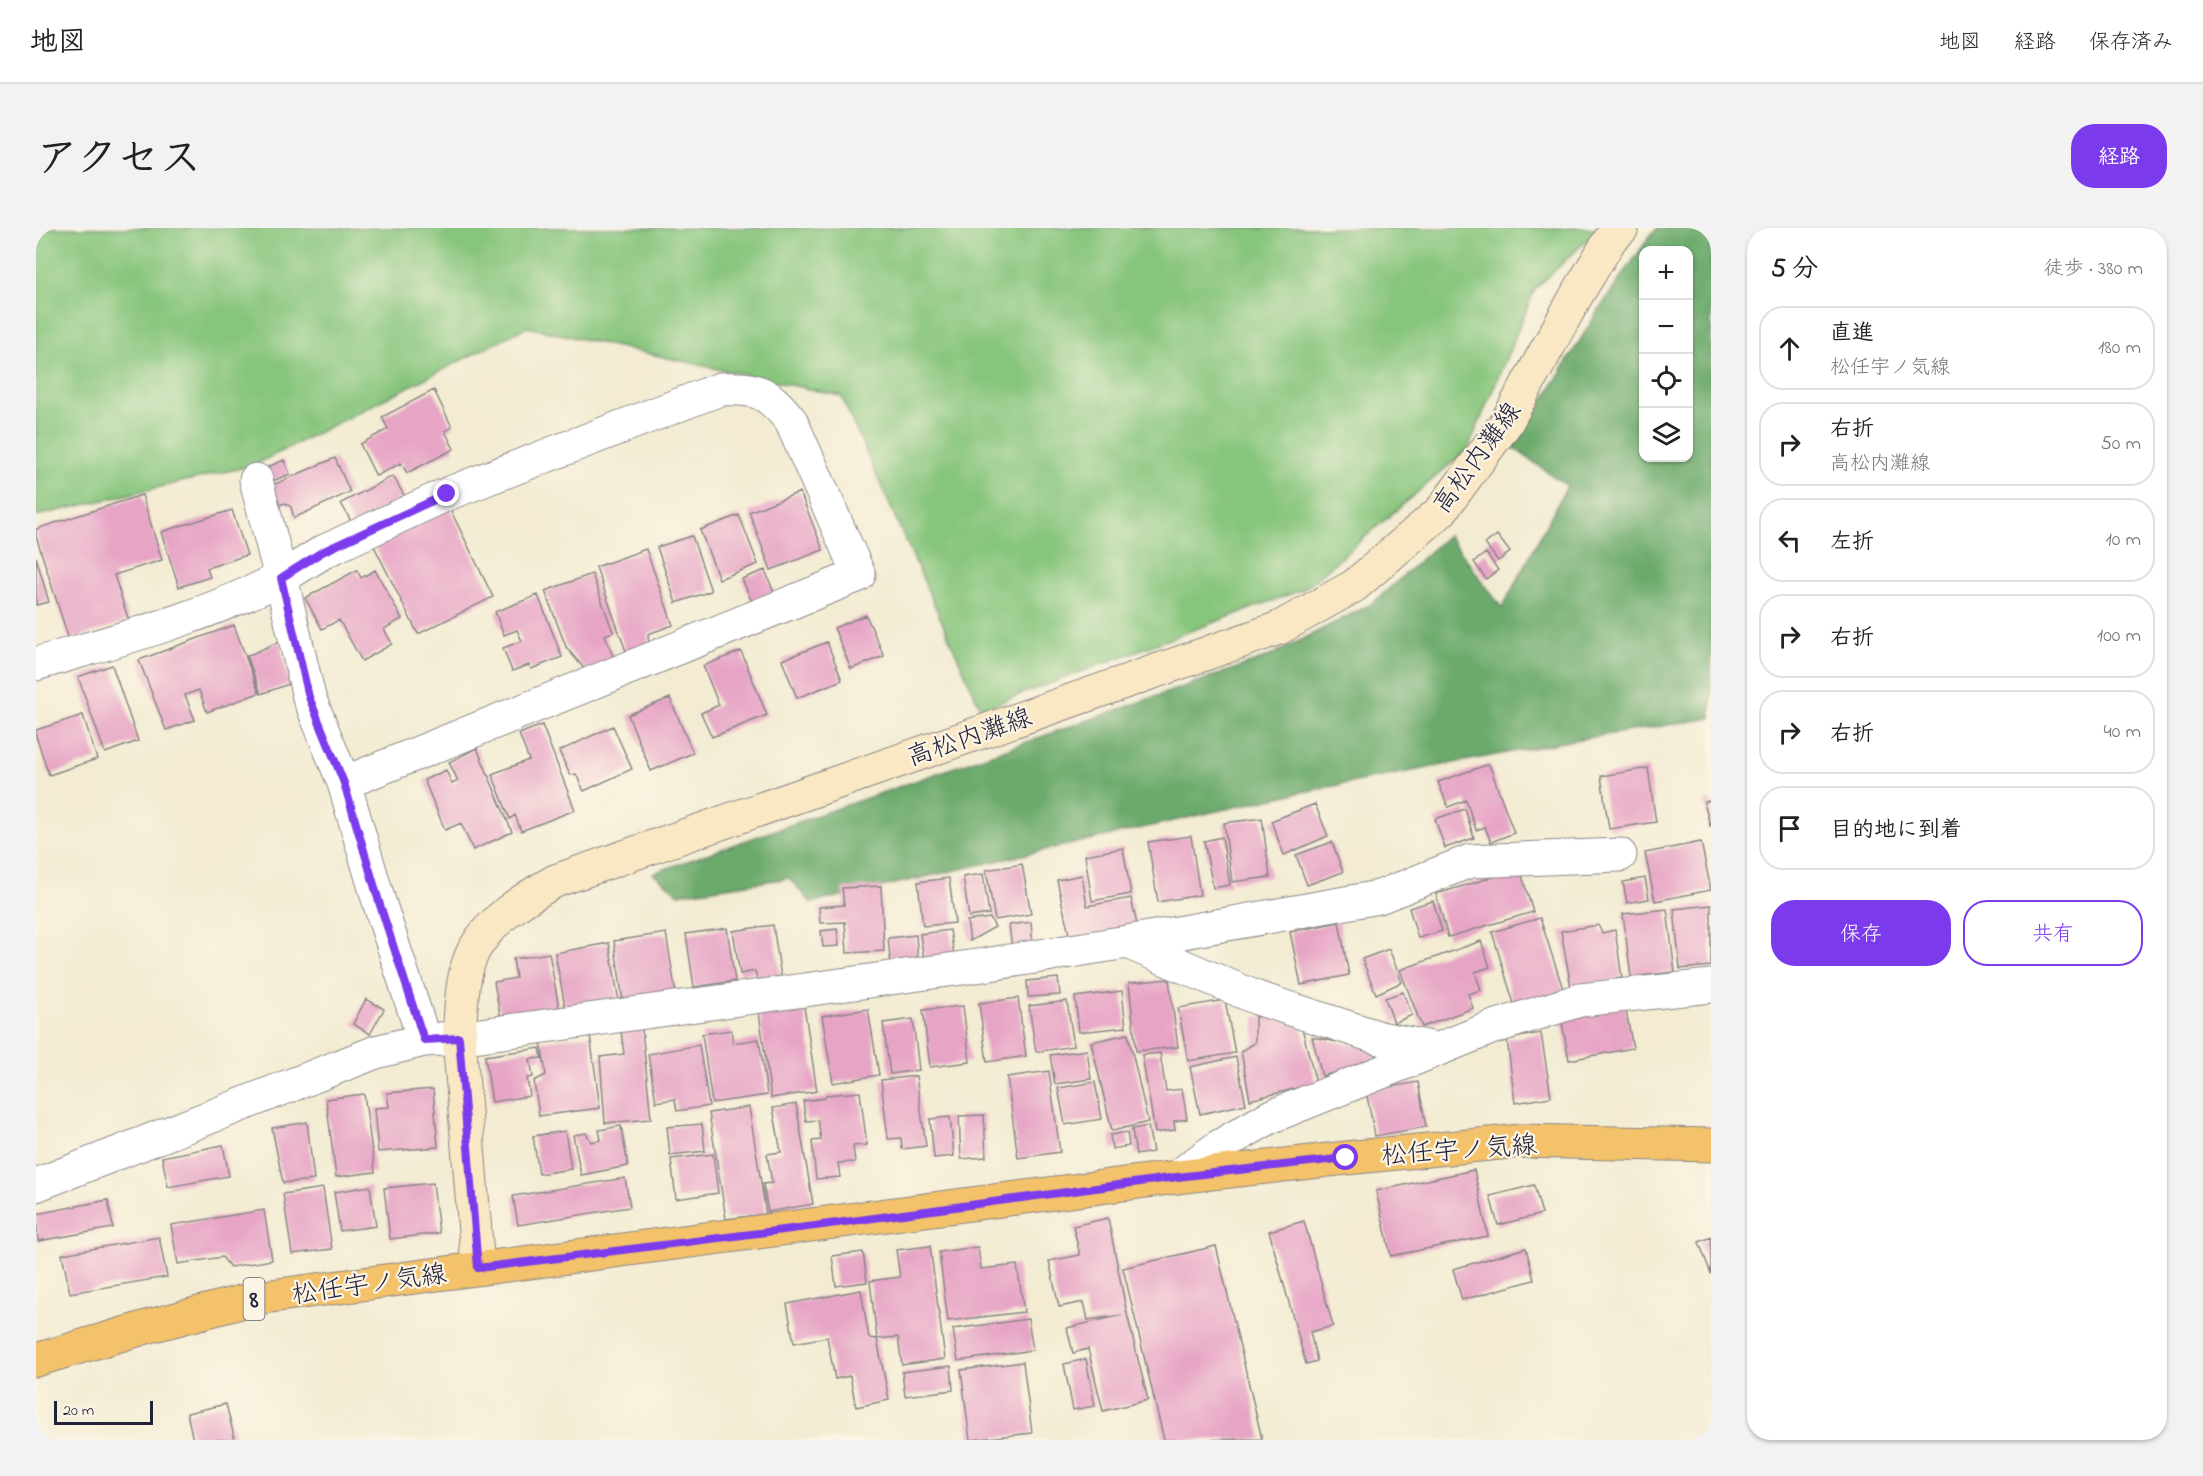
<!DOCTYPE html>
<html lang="ja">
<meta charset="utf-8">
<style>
:root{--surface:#fff;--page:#f2f2f2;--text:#222;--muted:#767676;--line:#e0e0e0;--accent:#7c3aed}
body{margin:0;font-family:"Indie Flower","Klee One",sans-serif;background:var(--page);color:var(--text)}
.controls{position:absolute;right:18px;top:18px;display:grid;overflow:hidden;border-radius:12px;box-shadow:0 2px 4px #0004}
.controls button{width:54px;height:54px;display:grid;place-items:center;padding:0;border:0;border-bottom:2px solid var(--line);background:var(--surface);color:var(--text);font:30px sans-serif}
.scale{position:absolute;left:18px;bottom:15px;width:99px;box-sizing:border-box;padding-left:6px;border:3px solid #22223b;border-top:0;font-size:16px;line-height:21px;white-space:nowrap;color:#22223b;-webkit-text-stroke:4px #fcf5e5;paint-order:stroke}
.stop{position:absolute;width:18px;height:18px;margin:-14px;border:4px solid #7c3aed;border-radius:50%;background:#fff}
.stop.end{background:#7c3aed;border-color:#fff;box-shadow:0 2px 6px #0008}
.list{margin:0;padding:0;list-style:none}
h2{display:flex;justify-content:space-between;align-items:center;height:78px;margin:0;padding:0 24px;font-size:26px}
h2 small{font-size:20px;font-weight:400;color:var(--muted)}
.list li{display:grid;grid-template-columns:39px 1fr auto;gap:18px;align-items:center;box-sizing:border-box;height:84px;margin:0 12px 12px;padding:0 12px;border:2px solid var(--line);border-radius:24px}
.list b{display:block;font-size:22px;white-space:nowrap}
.list p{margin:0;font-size:20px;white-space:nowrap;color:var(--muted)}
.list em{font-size:20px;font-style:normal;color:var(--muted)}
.actions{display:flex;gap:12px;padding:18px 24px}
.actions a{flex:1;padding:14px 0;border:2px solid var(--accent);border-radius:24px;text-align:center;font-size:21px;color:var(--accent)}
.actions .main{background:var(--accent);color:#fff}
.icon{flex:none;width:33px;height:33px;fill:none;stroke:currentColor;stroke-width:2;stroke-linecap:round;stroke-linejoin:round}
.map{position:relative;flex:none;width:1675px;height:1212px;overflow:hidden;border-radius:24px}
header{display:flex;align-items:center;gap:36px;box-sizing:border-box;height:84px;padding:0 30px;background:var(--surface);border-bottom:2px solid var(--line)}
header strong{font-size:28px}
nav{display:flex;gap:33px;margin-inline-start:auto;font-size:21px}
.intro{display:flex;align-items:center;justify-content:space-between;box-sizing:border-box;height:144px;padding:0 36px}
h1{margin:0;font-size:42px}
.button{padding:15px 27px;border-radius:24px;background:var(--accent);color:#fff;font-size:21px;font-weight:700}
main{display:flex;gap:36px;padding:0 36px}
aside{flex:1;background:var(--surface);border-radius:24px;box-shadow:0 2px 4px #0004}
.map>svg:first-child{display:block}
</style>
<header>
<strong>地図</strong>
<nav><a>地図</a><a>経路</a><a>保存済み</a></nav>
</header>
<div class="intro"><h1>アクセス</h1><a class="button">経路</a></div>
<main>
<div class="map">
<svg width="1675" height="1212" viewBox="0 0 1675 1212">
<rect width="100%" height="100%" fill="#fcf5e5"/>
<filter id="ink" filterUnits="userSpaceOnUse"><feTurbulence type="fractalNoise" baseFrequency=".0167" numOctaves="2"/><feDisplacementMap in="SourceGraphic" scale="12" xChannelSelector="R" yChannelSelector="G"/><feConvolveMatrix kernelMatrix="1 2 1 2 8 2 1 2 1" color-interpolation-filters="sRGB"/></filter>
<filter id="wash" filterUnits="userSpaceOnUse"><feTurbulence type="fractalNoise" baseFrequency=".008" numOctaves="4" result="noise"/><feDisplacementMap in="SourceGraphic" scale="24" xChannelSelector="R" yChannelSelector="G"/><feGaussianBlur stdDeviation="1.35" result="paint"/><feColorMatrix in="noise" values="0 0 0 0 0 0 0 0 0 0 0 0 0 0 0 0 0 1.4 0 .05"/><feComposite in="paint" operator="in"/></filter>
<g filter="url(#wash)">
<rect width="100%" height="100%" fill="#f3ecd3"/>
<path fill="#86c57c" stroke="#54745c" stroke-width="1.5" d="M0 0H1564L1499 61 1432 221 1268 361 945 481 805 168 491 99 218 237 0 288Z"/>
<path fill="#6caa6c" stroke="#476654" stroke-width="1.5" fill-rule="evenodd" d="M1622 0H1675V490L1538 512 1261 565 775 675 753 650 643 666 617 645 1232 429 1337 375 1412 307 1466 380 1531 258 1478 220 1562 83 1616 5ZM1608 22H1652V230H1608Z"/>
<g id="blocks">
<path fill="#e7a5c6" d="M398 162 416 199 409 203 418 221 371 245 365 235 340 248 324 216 352 201 346 189Z
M299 230 314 264 258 290 255 279 249 275 240 278 232 259Z
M248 232 254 246 232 255 227 241Z
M357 248 369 269 317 297 305 275Z
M764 264 787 322 735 342 713 284Z
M106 267 126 332 78 347 93 393 33 412 0 308V301Z
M413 279 457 369 382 406 337 316Z
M196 282 211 327 171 340 174 349 143 359 125 304Z
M703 287 722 336 683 351 664 302Z
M1461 307 1474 324 1462 333 1449 316Z
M656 308 675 363 640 375 621 319Z
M610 321 637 397 612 406 613 419 591 426 560 339Z
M1450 325 1462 342 1450 351 1438 334Z
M0 329 13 374 0 377Z
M321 342 325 350 339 342 366 391 348 401 356 416 326 433 303 392 286 401 269 370Z
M729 342 739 367 717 376 706 351Z
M556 346 577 404 569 407 579 433 551 444 530 419 509 363Z
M502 367 526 429 495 441 493 437 476 443 467 420 486 413 481 402 468 407 459 384Z
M830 387 848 428 815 441 798 400Z
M198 397 223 465 171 484 163 462 149 467 159 492 130 502 103 432Z
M244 413 253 456 225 466 211 428Z
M791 414 806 452 761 470 746 432Z
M705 423 731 487 676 509 665 485 683 477 667 438Z
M76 437 102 513 69 525 42 449Z
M634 470 657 525 615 543 592 487Z
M47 487 61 531 13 547 0 508V502Z
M506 497 539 582 485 603 479 587 474 591 456 546 493 532 483 506Z
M577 498 596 541 548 563 540 546 534 547 523 523Z
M441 520 476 604 437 622 425 595 409 602 388 552 410 542 416 556 422 553 413 534Z
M1453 536 1478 605 1455 614 1449 599 1440 602 1430 572 1412 579 1402 554Z
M1612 540 1620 594 1573 601 1565 548Z
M1675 572V598H1674L1668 574Z
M1279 576 1292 608 1248 627 1235 593Z
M1429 581 1438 610 1409 620 1399 591Z
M1226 590 1234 649 1196 654 1188 595Z
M1155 608 1164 667 1122 674 1112 614Z
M1186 609 1194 657 1177 660 1168 613Z
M1296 614 1307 644 1271 657 1260 627Z
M1665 614 1675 662 1619 673 1609 625Z
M1087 620 1095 666 1056 673 1049 627Z
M986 636 995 686 959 692 950 642Z
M1484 641 1497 684 1412 709 1400 666Z
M947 646 953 686 933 689 927 649Z
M1046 647 1051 678 1095 670 1101 697 1034 711 1021 652Z
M913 650 919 695 887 698 882 654Z
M1609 650 1613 671 1591 675 1587 654Z
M845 658 848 723 811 725 809 694 784 695 783 679 808 677 806 660Z
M1397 673 1406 703 1382 710 1373 680Z
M1675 677V738L1644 741 1638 681Z
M1631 681 1639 744 1595 749 1587 686Z
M954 690 959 699 934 713 931 693Z
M1504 690 1528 764 1479 779 1456 704Z
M995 694 997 719 976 721 973 697Z
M1303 694 1313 747 1265 757 1254 704Z
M737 697 745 749 721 752 719 743 704 746 697 703Z
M1562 697 1566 705 1579 702 1586 750 1535 759 1525 703Z
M691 700 699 753 658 759 650 706Z
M801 701 803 718 787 719 785 703Z
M914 702 918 727 888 732 884 706Z
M630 705 641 772 588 780 578 713Z
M880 707 882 735 855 738 852 710Z
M1445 713 1454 739 1439 744 1445 762 1432 766 1437 780 1386 799 1364 742Z
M573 715 584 780 531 789 519 725Z
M1353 721 1366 754 1340 766 1326 731Z
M513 725 524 785 466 797 458 754 480 750 477 731Z
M1022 750 1024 767 992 769 991 753Z
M1133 751 1142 819 1100 823 1093 755Z
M1086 763 1090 799 1043 804 1039 769Z
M1367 764 1376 787 1358 795 1349 770Z
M982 770 990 828 951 834 943 775Z
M330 771 348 781 334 806 317 796Z
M1189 772 1199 825 1152 833 1142 780Z
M1031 773 1038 818 1000 824 993 778Z
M768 778 781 863 735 870 723 784Z
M927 778 934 834 894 839 887 782Z
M1589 778 1597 820 1533 832 1525 789Z
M832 781 843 847 797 855 786 788Z
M1248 787 1264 792 1280 855 1214 872 1205 823 1219 815V789Z
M877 791 883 842 854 846 847 795Z
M606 801 615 891 569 895 564 829 588 826 585 803Z
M695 802 697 815 723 811 731 867 676 875 666 806Z
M1505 805 1515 869 1479 875 1471 811Z
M1092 806 1112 894 1076 903 1055 814Z
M554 807 564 880 503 888 498 853 510 847 505 813Z
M1276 809 1338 821 1341 834 1286 848Z
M663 817 673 878 641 883 639 871 620 874 612 826Z
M504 820 506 830 494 831 497 849 491 850 494 868 456 874 449 828Z
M1051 822 1055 851 1019 856 1014 827Z
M1124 825 1130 863 1146 861 1151 891 1138 893 1139 902 1119 905 1106 827Z
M1200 829 1210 876 1164 886 1154 839Z
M1013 843 1024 924 982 930 971 849Z
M880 848 890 918 866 921 865 910 852 911 845 852Z
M1059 854 1066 891 1029 897 1022 860Z
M1382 854 1390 899 1339 908 1330 863Z
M397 861 402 919 342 924 338 880 353 879 351 865Z
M824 864 831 917 817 918 819 934 802 935 804 949 780 951 776 913 785 912 782 892 770 893 767 873 789 870 790 867Z
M328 866 339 944 300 949 290 871Z
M760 876 777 976 732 984 727 956 736 955 731 926 745 924 737 880Z
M713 879 730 986 690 991 673 885Z
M948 887 950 929 925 931 923 888Z
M914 889 918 928 898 930 894 891Z
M271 894 278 952 247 955 236 900Z
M666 896 669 923 634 927 631 899Z
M585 898 592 938 545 947 537 907 550 905 555 914 565 912 563 902Z
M1112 898 1117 924 1100 927 1096 901Z
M529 903 535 941 503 946 497 908Z
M1091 904 1093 918 1076 921 1074 907Z
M187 917 193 948 132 959 126 929Z
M677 926 682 965 640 971 635 931Z
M1438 942 1452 1008 1355 1028 1340 963Z
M589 950 594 979 482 997 477 968Z
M397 955 403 1005 354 1011 348 960Z
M1498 957 1506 986 1462 997 1454 968Z
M334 958 340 998 304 1003 298 964Z
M287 960 296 1021 256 1026 247 966Z
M72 972 77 1000 2 1013 0 986Z
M228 982 236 1032 194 1039 186 1029 142 1036 135 997Z
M1072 990 1091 1086 1112 1172 1067 1183 1052 1121 1037 1125 1031 1100 1086 1087 1052 1092 1048 1074 1023 1079 1013 1033 1044 1027 1037 998Z
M1268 993 1297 1098 1274 1104 1281 1133 1270 1136 1233 1003Z
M123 1009 131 1049 34 1065 26 1026Z
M1675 1009V1046L1663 1014Z
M894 1018 909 1131 866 1137 862 1109 841 1111 834 1053 864 1049 860 1022Z
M1180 1018 1226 1211 1128 1212 1087 1040Z
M942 1019 945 1041 981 1037 988 1084 912 1093 903 1024Z
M1490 1020 1498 1052 1426 1072 1417 1041Z
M827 1024 831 1054 800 1058 796 1028Z
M825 1062 833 1110 841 1111 853 1172 820 1179 814 1148 799 1151 791 1109 758 1115 751 1076Z
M992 1091 997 1122 922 1133 917 1101Z
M1050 1131 1059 1178 1037 1182 1028 1136Z
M987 1134 996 1205 934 1212 925 1142Z
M915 1138 917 1162 869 1168 866 1144Z
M190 1176 199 1212H157L151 1185Z"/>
</g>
</g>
<g filter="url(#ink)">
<use href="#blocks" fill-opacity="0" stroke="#8a8787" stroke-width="1.5"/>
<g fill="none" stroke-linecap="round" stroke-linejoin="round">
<g stroke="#8a8787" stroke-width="35">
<path id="street" d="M220 252 245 350 287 324 411 266 684 161C721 159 732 164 755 193L823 347 308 555
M0 436C84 411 167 390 245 350L273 469 308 555 344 677 388 812 423 810 948 737 1091 714 1221 770 1344 810 1400 821
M1091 714 1343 669 1434 633 1584 627
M1141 949 1182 919 1234 889 1455 800 1544 772 1675 758
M0 957 340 824 388 812"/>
</g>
<g stroke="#8a8787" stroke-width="35">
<path id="secondary" d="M442 1040 423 810C425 783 425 745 438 722 455 691 489 670 519 653L1243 400 1318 358 1405 283 1470 195 1539 70 1575 10 1586 0"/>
</g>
<g stroke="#8a8787" stroke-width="35">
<path id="primary" d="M0 1132 114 1098 220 1070 1141 949 1310 930 1484 913 1675 917"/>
</g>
<use href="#street" stroke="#fff" stroke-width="33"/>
<use href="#secondary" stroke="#fae7c3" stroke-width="33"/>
<use href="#primary" stroke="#f3c26a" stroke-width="33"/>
</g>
</g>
<g fill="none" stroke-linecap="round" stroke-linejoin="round" filter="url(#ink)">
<path stroke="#7c3aed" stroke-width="8" d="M411 266 286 324 245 350 273 469 308 555 344 677 388 812 423 810 442 1040 779 998 1141 949 1310 930"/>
</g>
<g text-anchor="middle" stroke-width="4.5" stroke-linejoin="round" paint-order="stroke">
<rect fill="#fcf5e5" stroke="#63616e" stroke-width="1.5" x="207.5" y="1050" width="21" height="42" rx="4.5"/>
<g font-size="24" font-weight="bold" fill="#22223b">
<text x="218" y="1079">8</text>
</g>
<g font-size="26" fill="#22223b" stroke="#fcf5e5">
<text transform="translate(1440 229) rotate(-54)" y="9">高松内灘線</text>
<text transform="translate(933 508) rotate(-19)" y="9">高松内灘線</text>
<text transform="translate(1423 921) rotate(-4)" y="9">松任宇ノ気線</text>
<text transform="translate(333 1055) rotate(-8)" y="9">松任宇ノ気線</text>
</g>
</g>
</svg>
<div class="controls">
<button>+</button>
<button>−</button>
<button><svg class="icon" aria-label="locate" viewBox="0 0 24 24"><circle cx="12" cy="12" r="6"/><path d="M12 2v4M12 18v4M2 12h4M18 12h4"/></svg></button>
<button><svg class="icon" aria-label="layers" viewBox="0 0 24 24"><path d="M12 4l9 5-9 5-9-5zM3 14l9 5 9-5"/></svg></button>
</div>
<div class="scale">20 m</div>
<div class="stop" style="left:1310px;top:930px"></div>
<div class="stop end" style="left:411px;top:266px"></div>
</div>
<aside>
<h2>5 分<small>徒歩 · 380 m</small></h2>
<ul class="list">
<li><svg class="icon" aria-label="ahead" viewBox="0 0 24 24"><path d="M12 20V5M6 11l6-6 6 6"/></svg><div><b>直進</b><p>松任宇ノ気線</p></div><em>180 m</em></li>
<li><svg class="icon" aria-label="right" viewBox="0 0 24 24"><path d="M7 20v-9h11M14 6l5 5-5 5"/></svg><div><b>右折</b><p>高松内灘線</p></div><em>50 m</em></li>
<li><svg class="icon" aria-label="left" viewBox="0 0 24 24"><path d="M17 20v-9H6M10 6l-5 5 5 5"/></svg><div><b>左折</b></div><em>10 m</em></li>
<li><svg class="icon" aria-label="right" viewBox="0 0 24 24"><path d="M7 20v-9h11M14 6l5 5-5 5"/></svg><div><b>右折</b></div><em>100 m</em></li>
<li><svg class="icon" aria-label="right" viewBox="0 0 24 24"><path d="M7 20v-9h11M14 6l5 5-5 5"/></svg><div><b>右折</b></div><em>40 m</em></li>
<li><svg class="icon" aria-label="arrive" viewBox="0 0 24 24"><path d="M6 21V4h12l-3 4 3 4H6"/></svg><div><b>目的地に到着</b></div></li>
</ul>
<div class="actions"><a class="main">保存</a><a>共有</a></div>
</aside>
</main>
